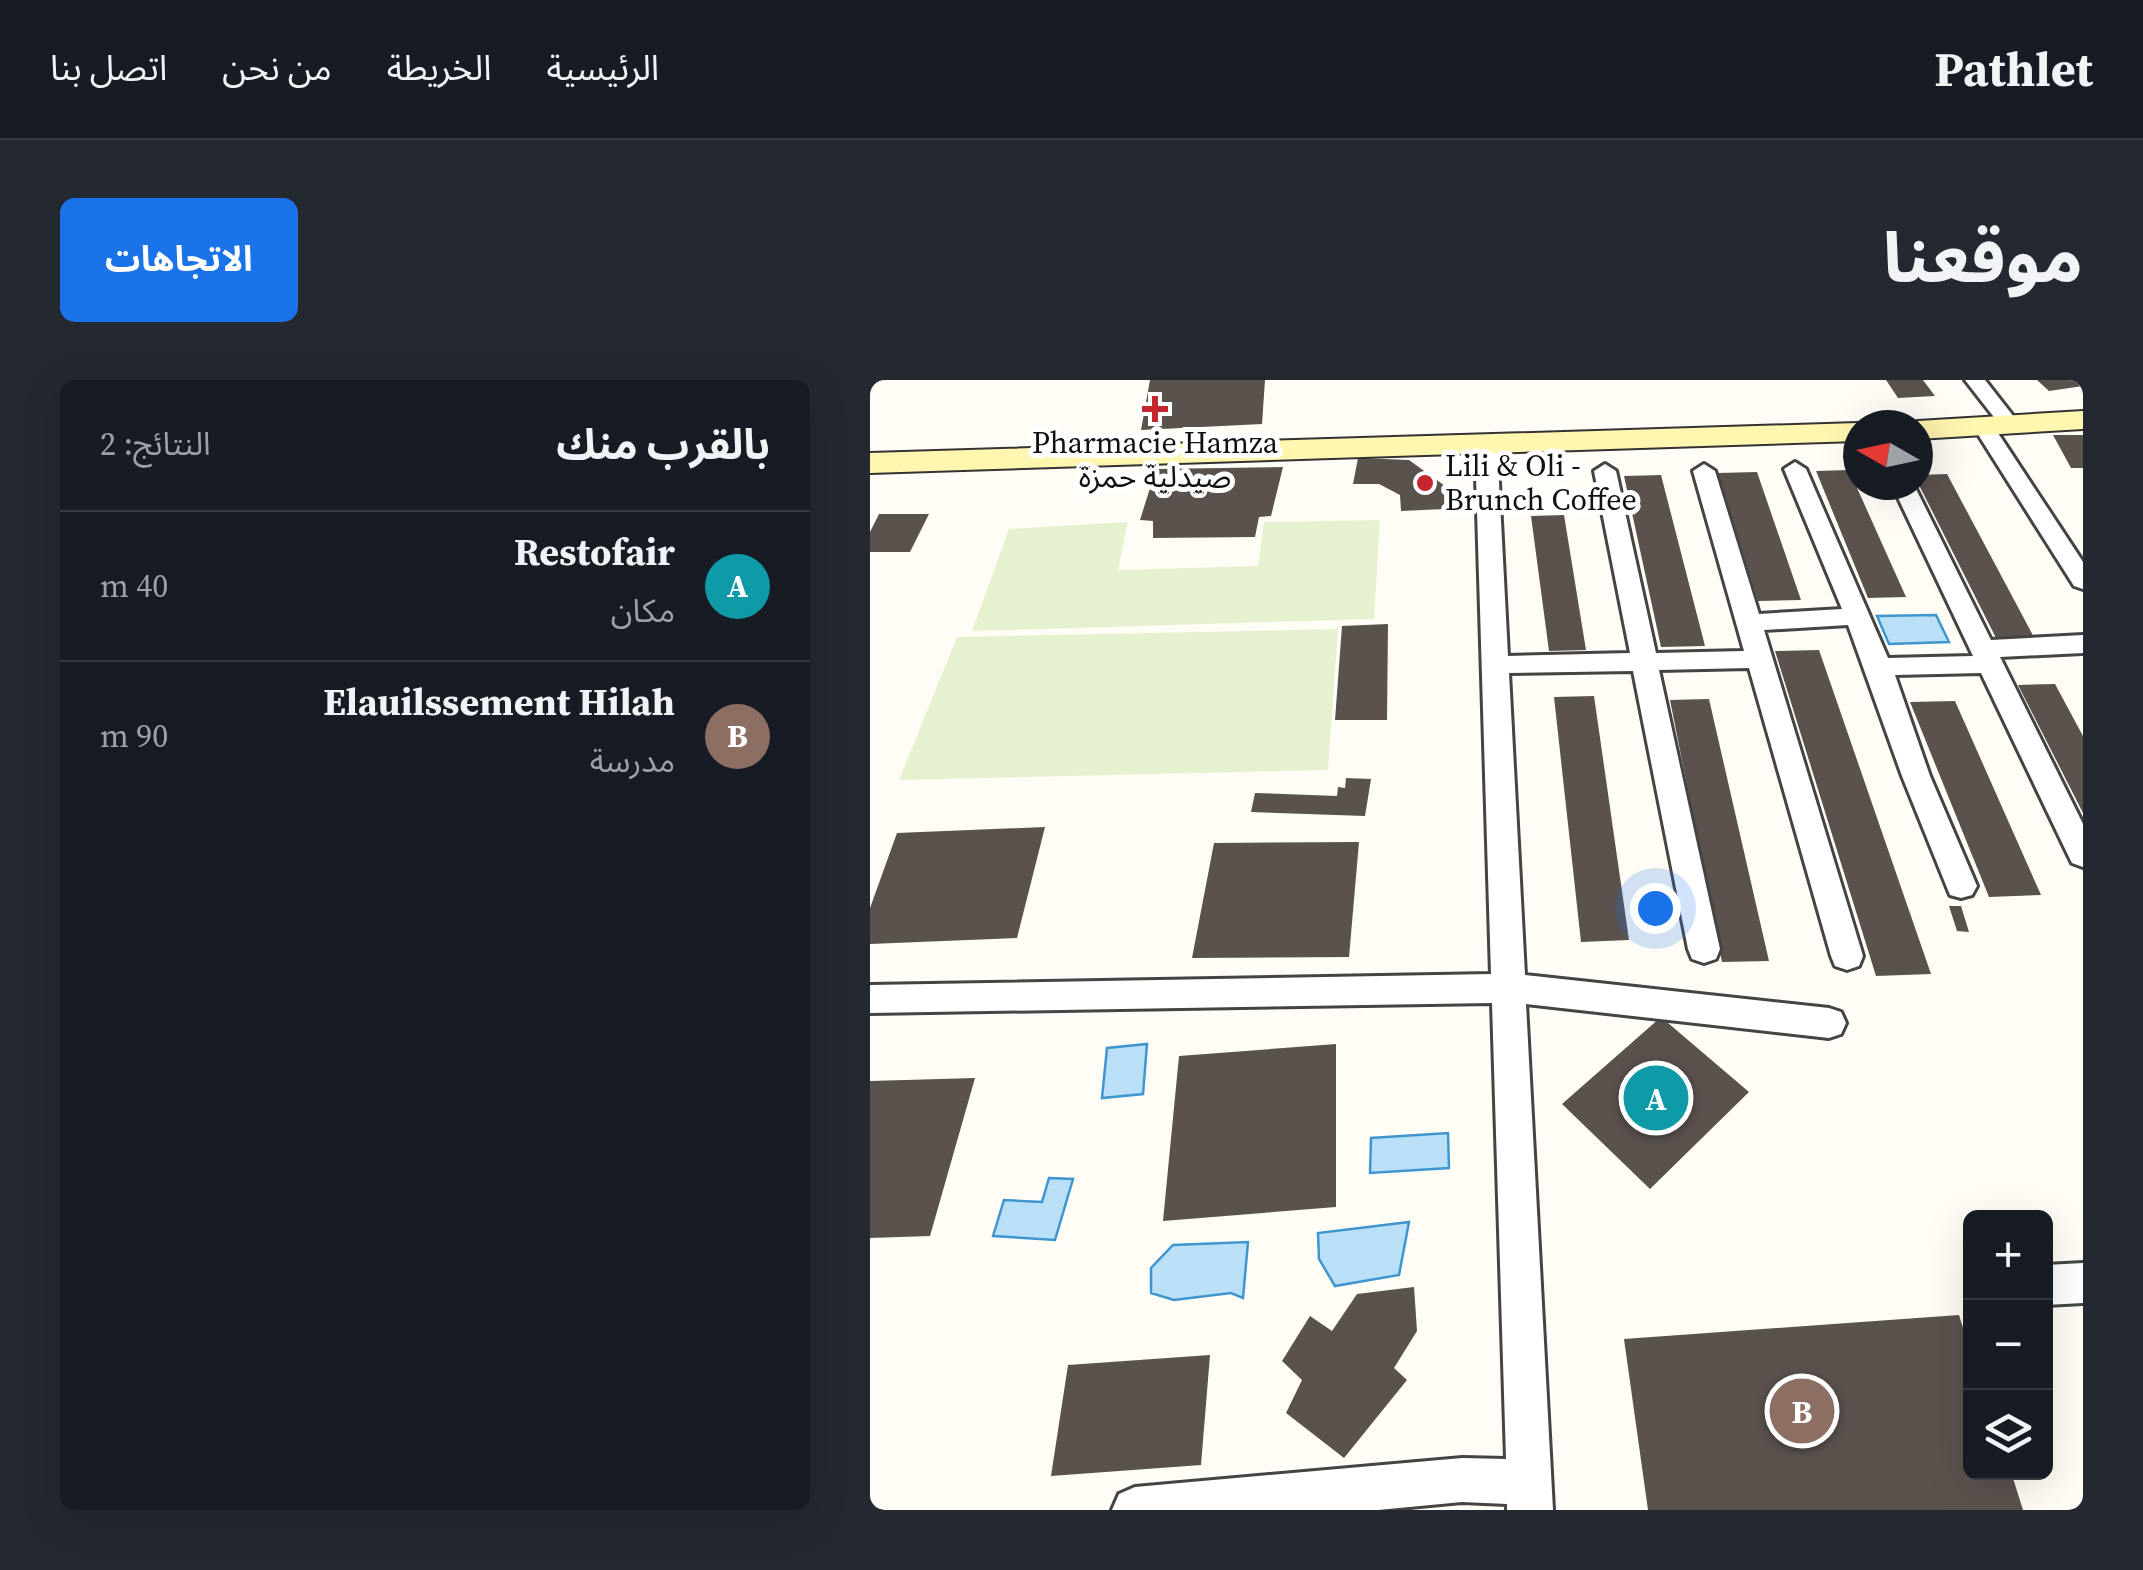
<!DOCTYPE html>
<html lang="ar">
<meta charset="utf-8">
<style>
:root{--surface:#171b24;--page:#242831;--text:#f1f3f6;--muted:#9ea1a6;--line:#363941;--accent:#1a73e8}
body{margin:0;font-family:"Source Serif 4","Noto Sans Arabic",serif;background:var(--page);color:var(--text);direction:rtl}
.controls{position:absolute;right:30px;bottom:30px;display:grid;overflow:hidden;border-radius:15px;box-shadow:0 10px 40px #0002}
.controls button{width:90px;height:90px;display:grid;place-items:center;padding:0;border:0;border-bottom:2px solid var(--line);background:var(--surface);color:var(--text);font:50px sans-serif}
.compass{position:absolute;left:973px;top:30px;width:90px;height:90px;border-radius:50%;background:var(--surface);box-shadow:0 10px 40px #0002;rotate:279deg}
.you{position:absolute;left:785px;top:528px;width:35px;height:35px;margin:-25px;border:8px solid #fff;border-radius:50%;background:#1a73e8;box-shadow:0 0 0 15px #1a73e833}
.badge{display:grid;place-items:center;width:65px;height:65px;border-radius:50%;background:var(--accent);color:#fff;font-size:32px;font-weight:700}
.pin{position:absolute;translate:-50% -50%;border:5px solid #fff;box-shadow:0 2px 10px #0006}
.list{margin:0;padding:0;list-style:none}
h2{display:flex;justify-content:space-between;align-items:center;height:130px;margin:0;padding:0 40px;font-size:42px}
h2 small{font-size:32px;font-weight:400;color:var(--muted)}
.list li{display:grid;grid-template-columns:65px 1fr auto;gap:30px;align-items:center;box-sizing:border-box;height:150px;padding:0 40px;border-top:2px solid var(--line)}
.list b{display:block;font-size:38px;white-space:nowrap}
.list p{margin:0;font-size:32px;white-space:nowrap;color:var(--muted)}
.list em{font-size:32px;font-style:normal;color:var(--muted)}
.icon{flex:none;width:55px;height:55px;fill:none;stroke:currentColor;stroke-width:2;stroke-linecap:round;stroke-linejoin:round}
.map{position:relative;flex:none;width:1213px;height:1130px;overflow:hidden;direction:ltr;border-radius:15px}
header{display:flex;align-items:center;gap:60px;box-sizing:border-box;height:140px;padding:0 50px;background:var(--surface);border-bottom:2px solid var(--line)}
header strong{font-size:48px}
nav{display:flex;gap:55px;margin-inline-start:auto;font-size:35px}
.intro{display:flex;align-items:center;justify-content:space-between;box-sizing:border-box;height:240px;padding:0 60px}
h1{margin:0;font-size:70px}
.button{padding:25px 45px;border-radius:15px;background:var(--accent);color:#fff;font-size:35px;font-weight:700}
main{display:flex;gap:60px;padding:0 60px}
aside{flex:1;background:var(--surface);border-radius:15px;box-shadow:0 10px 40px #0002}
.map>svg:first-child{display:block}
</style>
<header>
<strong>Pathlet</strong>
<nav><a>الرئيسية</a><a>الخريطة</a><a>من نحن</a><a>اتصل بنا</a></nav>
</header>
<div class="intro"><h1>موقعنا</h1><a class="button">الاتجاهات</a></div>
<main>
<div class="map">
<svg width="1213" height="1130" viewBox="0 0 1213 1130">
<rect width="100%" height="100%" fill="#fffdf5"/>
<path fill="#e6f2cf" d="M510 140 504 239 102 251 139 149 258 142 248 190 388 186 394 142Z
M468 249 458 390 29 400 87 257Z"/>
<path fill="#b9e0f7" stroke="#3f96cf" stroke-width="2.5" d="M1066 235 1079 262 1019 264 1007 236Z
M277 664 273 714 232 718 237 668Z
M578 753 579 788 500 793 501 758Z
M179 798 203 799 185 860 123 856 134 820 172 822Z
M539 842 529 895 465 906 449 879 448 853Z
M378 862 373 918 361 913 304 920 281 913V888L303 865Z"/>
<path fill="#5a524d" d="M280 0H395L392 44 271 50Z
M1016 0H1053L1065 16 1028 18Z
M1167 0H1213V6L1179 11Z
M1183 55H1213V88H1201Z
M488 78 539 80 575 106V129L531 131 530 115 509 104H483Z
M413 87 401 136 389 137 385 157 283 158V141L270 140 286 89Z
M979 90 1036 217 998 218 946 91Z
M887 92 931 220 888 221 848 93Z
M1077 94 1165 259 1127 260 1048 103V95Z
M791 95 835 266 791 267 754 96Z
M9 134H59L40 172H0V152Z
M694 135 716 270 679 271 661 136Z
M518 244 517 340H465L472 246Z
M949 270 1061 594 1006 596 905 271Z
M1185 304 1213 356V433L1148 305Z
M724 316 759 560 711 562 684 317Z
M839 319 899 581 852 582 800 320Z
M1085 321 1171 515 1119 517 1040 322Z
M476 398 501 399 495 436 381 432 385 413 467 416 468 407 475 408Z
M175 447 147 558 0 564V528L27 453Z
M489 462 479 577 322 578 344 463Z
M1079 526H1091L1099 552 1087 551Z
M791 637 879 712 780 809 692 724Z
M466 664V827L293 841 309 676Z
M105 698 60 856 0 858V701Z
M544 907 547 951 524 988 537 1000 474 1078 416 1033 432 1000 412 981 440 936 462 951 487 914Z
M1089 935 1100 970V1092H1141L1153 1130H778L754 959Z
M340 975 331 1085 181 1096 198 985Z"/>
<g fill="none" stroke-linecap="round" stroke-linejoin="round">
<g stroke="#444" stroke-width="6">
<path id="street" d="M1095 0H1115L1151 46 1148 50H1134Z
M1115 42 1122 44 1213 182V209L1204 206 1104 48Z
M616 58 627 64 638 276 760 273 724 91 735 84 746 91 786 273 874 271 823 91 834 84 845 91 889 234 972 229 914 89 925 82 936 89 1018 278 1103 276 1022 105H1044L1121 260 1213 255V273L1130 277 1213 444V487L1202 483 1198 475 1111 293 1025 295 1060 396 1107 506 1102 515 1091 518 1080 515 1032 396 978 245 894 250 993 576 989 586 977 590 965 586 961 576 879 288 789 290 850 569 846 579 834 583 822 579 818 569 763 291 639 293 655 595 959 628 971 632 976 643 971 654 959 658 656 624 683 1130H637V1124L592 1122 508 1130H242L249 1114 265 1107 592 1078 636 1079 622 623 0 633V605L621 594 605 64Z
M1213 883V923L1176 925V885Z"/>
</g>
<g stroke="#333" stroke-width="4">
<path id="secondary" d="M1213 31V49L1048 59V45H1036L1048 41Z
M988 43 997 45H988V61L0 93V73Z"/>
</g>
<use href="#street" fill="#fff" fill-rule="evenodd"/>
<use href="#secondary" fill="#fff6b0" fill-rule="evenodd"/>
</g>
<g fill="#c4262e" stroke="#fff" stroke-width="4">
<path d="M280 14h10v10h10v10h-10v10h-10v-10h-10v-10h10z"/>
<circle cx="555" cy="103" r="10"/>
</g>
<g text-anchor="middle" stroke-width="10" stroke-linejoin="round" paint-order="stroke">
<g font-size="30" fill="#111" stroke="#fff">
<text x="285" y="73">Pharmacie Hamza<tspan x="285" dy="34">صيدلية حمزة</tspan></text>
<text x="575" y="96" text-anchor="start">Lili &amp; Oli -<tspan x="575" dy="34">Brunch Coffee</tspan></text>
</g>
</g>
</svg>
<div class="controls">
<button>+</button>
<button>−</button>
<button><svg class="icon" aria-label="layers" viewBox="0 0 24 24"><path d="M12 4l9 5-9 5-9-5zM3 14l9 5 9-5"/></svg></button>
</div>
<svg class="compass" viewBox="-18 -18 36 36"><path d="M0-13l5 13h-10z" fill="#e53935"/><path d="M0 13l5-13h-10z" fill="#9ea1a6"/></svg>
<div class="you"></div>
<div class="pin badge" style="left:786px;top:718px;background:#0f9aa8">A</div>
<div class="pin badge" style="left:932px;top:1031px;background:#8d6e63">B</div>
</div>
<aside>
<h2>بالقرب منك<small>النتائج: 2</small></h2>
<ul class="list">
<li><span class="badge" style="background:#0f9aa8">A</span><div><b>Restofair</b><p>مكان</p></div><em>40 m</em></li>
<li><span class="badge" style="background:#8d6e63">B</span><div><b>Elauilssement Hilah</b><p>مدرسة</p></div><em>90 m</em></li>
</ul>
</aside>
</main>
